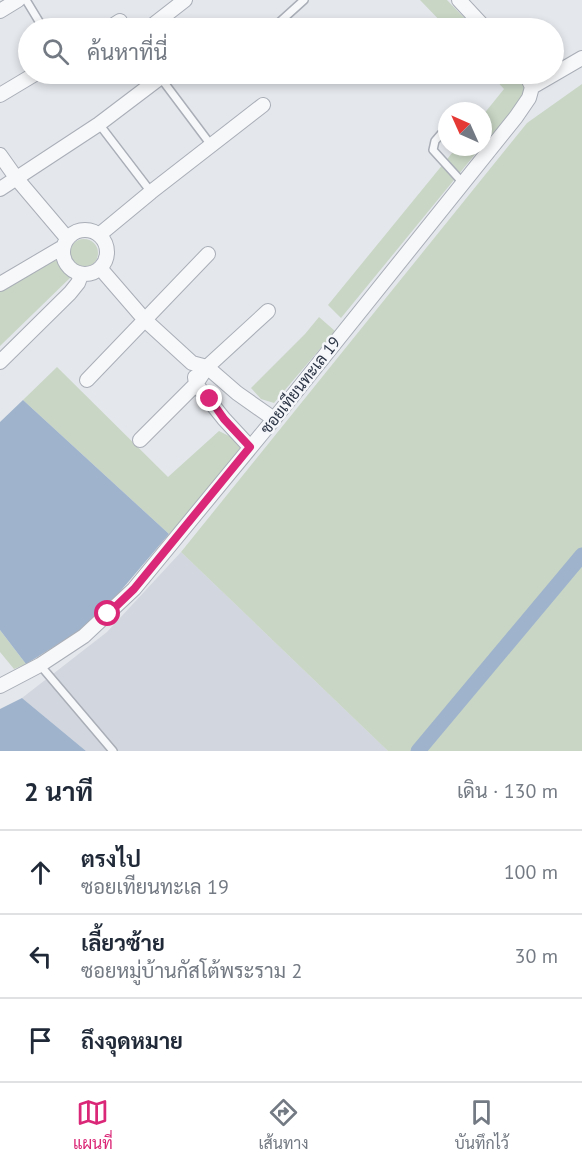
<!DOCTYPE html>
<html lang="th">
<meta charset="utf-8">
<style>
:root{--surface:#fff;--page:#f2f2f3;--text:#1f2937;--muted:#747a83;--line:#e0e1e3;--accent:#db2777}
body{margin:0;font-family:"PT Sans",Sarabun,sans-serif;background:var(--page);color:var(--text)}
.compass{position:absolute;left:438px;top:102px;width:54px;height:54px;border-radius:50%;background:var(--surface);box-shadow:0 3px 9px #0003;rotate:315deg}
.stop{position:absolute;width:18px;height:18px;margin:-14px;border:4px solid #db2777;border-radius:50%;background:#fff}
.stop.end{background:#db2777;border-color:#fff;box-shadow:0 2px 6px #0008}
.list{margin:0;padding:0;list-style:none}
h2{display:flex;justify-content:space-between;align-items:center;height:78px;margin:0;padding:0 24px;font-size:26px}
h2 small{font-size:20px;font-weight:400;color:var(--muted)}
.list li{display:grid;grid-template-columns:39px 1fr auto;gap:18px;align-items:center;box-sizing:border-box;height:84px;padding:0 24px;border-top:2px solid var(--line)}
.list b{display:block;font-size:22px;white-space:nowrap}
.list p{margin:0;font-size:20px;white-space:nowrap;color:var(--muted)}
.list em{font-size:20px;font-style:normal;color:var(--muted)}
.icon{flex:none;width:33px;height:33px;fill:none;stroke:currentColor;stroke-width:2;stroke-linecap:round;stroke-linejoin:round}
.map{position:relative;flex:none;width:582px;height:751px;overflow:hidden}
.search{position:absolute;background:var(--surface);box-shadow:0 3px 9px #0003;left:18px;right:18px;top:18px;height:66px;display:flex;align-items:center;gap:15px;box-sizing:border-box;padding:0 21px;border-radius:33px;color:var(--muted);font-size:22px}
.sheet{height:330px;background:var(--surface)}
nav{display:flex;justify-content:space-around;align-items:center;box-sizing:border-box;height:84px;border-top:2px solid var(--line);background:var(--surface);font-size:16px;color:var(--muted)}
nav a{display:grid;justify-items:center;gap:3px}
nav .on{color:var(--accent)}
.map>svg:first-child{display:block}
</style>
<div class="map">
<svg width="582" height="751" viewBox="0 0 582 751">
<rect width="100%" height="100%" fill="#e4e7ec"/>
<path fill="#d2d6de" d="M181 552 388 751H86L22 698 107 632Z"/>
<path fill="#c9d6c5" d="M420 0H447L474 28H447Z
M490 74H517C521 78 526 83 524 90 522 102 492 134 483 145V115L504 89Z
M582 84V751H388L181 552 527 123Z
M457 147H481L341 318 328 305Z
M70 253a14 14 0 1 1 28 0a14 14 0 1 1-28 0Z
M49 260 57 261 71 277 0 346V291Z
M319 317 335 331 274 403 261 399 251 388 305 334Z
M57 367 168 477 219 431 233 438 241 447 197 503 169 534 23 400Z
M0 630 26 664 14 669 0 652Z"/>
<path fill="#9fb4cc" d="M23 400 169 534 118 594 79 631 26 664 0 630V422Z
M22 698 86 751H0V709Z"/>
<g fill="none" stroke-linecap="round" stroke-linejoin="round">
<path stroke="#9fb4cc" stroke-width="15" d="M418 751 582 555"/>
<g stroke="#a9aeb7" stroke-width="10">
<path id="lane" d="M26 0 43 28
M273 28 304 0
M160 77 211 145
M99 124 151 192
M447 127 435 141 433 150 463 183
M40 665 113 751"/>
</g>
<g stroke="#a9aeb7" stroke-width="16">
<path id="street" d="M459 0 485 28
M0 11 18 0
M109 28 120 21
M149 28 185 0
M532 87 582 58
M0 95 35 74
M0 155 17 179 67 238
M0 189 99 124 165 74
M63 252a22 22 0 1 1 44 0a22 22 0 1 1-44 0Z
M99 235 151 192 263 105
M100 268 145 320 192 363 207 367 237 393 274 419
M0 284 63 247
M0 362 70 293 78 283 81 275
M195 377 196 384 224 419 250 447
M87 380 208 254
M140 440 196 384 207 367 268 311
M0 686 40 665 84 636 134 589 274 419 516 117 529 98 532 87 526 74"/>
</g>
<use href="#lane" stroke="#f7f8fa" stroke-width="7"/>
<use href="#street" stroke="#f7f8fa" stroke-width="14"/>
</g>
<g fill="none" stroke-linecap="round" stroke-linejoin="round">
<path stroke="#db2777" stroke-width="8" d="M108 614 134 589 250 447 224 419 210 399"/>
</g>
<g text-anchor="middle" stroke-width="5" stroke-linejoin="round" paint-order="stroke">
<g font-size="16" fill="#2b3445" stroke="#f4f6f9">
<text transform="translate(300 385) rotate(-52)" y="6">ซอยเทียนทะเล 19</text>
</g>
</g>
</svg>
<svg class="compass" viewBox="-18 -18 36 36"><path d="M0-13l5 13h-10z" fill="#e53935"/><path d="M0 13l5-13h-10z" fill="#747a83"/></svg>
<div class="stop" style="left:108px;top:614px"></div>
<div class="stop end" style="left:210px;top:399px"></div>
<div class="search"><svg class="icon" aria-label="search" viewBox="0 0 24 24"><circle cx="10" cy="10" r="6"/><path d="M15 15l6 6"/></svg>ค้นหาที่นี่</div>
</div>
<section class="sheet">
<h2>2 นาที<small>เดิน · 130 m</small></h2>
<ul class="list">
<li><svg class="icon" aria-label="ahead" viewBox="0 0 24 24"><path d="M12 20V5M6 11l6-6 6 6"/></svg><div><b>ตรงไป</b><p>ซอยเทียนทะเล 19</p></div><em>100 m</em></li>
<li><svg class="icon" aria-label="left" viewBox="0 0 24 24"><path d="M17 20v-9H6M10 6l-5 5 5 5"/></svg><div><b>เลี้ยวซ้าย</b><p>ซอยหมู่บ้านกัสโต้พระราม 2</p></div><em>30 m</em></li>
<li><svg class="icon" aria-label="arrive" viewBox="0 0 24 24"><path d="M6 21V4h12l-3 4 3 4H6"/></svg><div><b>ถึงจุดหมาย</b></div></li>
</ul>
</section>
<nav>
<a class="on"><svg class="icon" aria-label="map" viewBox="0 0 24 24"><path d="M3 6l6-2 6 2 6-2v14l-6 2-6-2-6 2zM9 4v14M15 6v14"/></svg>แผนที่</a>
<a><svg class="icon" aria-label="directions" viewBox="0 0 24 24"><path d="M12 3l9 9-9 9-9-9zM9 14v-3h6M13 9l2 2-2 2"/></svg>เส้นทาง</a>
<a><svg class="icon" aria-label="saved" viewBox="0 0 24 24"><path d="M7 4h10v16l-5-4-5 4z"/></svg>บันทึกไว้</a>
</nav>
